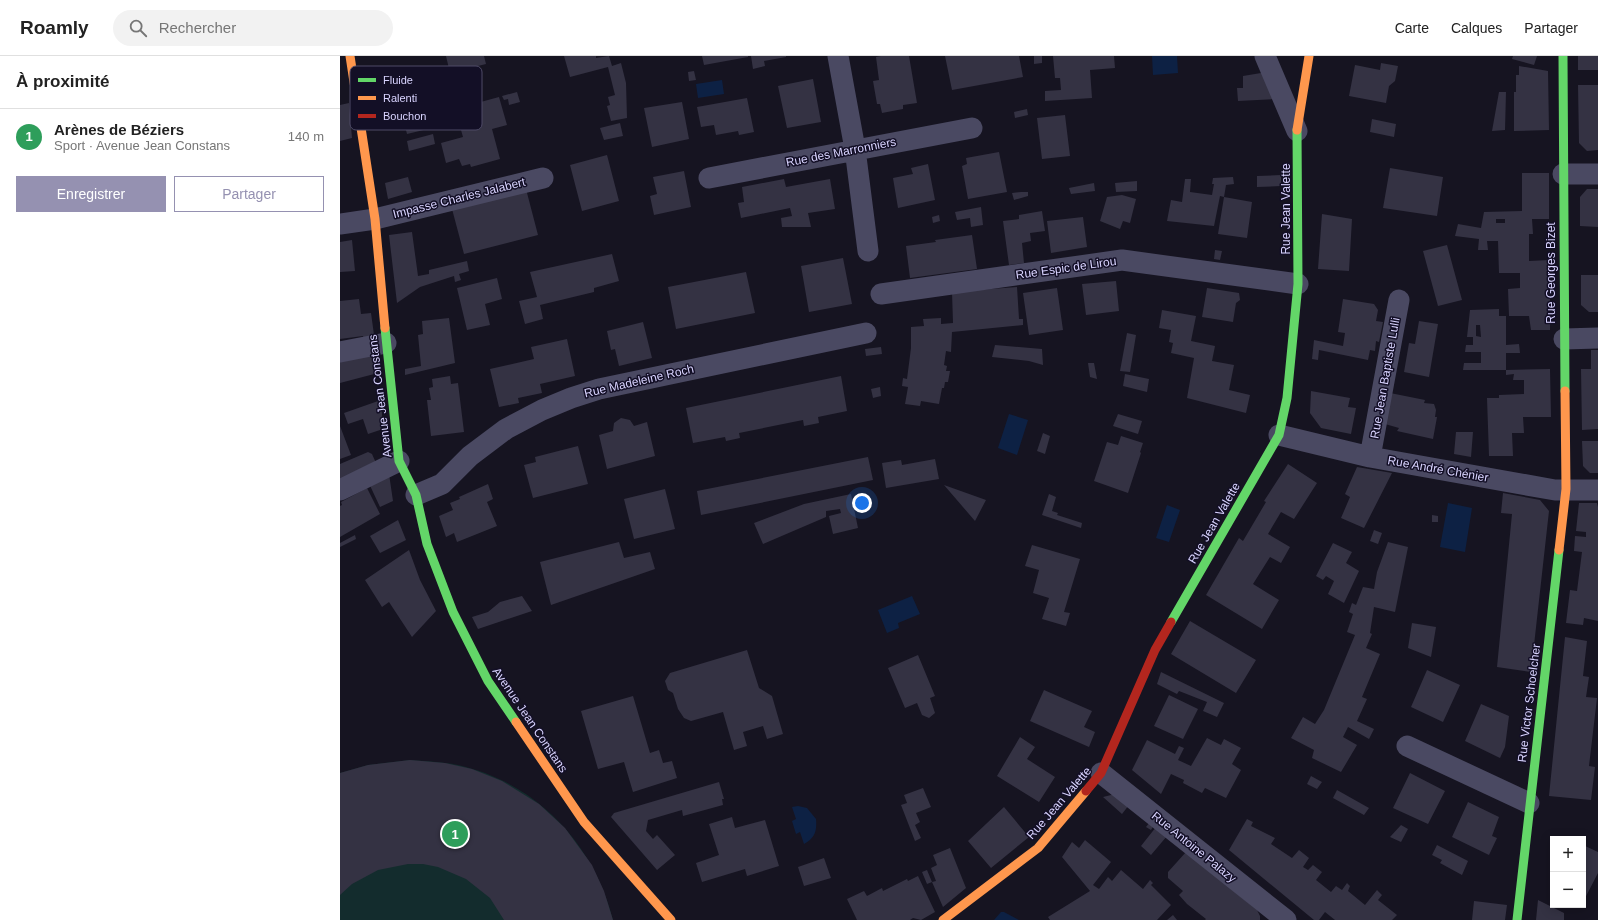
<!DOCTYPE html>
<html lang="fr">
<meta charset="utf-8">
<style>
:root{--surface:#fff;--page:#f2f2f2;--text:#222;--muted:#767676;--line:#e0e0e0;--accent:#9591b1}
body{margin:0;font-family:Arial,sans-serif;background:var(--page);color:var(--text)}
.controls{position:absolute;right:12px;bottom:12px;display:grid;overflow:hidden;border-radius:0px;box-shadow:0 2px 10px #0003}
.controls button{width:36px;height:36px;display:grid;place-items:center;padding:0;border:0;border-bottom:1px solid var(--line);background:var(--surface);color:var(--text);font:20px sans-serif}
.you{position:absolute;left:522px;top:447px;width:14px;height:14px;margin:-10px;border:3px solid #fff;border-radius:50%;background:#1a73e8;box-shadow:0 0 0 6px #1a73e833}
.badge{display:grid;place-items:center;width:26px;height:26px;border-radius:50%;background:var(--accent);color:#fff;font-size:13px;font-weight:700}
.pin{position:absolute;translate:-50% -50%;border:2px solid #fff;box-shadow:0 1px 4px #0006}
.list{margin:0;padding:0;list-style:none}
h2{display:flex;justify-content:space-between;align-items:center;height:52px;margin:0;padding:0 16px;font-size:17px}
h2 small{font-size:13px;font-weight:400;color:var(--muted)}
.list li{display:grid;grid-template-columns:26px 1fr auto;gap:12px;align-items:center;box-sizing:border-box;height:56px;padding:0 16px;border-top:1px solid var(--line)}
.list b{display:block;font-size:15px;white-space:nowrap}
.list p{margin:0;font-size:13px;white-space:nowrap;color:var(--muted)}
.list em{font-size:13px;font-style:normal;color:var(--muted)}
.actions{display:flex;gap:8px;padding:12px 16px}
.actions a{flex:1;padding:9px 0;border:1px solid var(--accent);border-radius:0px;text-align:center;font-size:14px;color:var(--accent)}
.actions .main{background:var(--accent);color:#fff}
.icon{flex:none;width:22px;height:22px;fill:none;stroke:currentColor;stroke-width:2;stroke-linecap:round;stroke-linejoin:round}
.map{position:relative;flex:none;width:1258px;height:864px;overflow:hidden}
header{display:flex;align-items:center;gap:24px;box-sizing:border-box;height:56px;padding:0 20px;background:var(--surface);border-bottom:1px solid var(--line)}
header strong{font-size:19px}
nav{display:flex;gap:22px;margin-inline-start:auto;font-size:14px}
.search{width:280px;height:36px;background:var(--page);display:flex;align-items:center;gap:10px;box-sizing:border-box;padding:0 14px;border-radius:22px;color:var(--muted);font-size:15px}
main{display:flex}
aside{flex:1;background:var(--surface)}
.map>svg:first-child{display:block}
</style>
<header>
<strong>Roamly</strong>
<div class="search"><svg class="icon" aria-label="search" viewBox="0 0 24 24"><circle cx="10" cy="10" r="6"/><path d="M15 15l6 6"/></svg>Rechercher</div>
<nav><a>Carte</a><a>Calques</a><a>Partager</a></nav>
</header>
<main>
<aside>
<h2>À proximité<small></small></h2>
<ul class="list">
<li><span class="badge" style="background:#2e9e5b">1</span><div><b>Arènes de Béziers</b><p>Sport · Avenue Jean Constans</p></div><em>140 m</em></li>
</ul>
<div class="actions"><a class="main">Enregistrer</a><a>Partager</a></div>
</aside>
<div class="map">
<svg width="1258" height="864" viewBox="0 0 1258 864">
<rect width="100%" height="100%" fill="#161421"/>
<path fill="#132c2d" d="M70 704C86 705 102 706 118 709 197 727 253 787 273 864H0V717L28 709Z"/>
<path fill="#0d2144" d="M812 0H837L838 17 813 19Z
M382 24 384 38 358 42 356 28Z
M669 358 688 364 677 399 658 392Z
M1108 447 1132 452 1125 496 1100 491Z
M827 449 840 454 829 486 816 482Z
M572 540 580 558 558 567 559 572 547 577 538 554Z
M458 750 467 752 476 763C477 775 475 782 464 788L460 776 456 778 452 765 456 763 452 751Z
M661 856H664L679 864H654Z"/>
<path fill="#343243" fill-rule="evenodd" d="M106 0H144L146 8 110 17Z
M224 0H256V2L269 0 272 10 281 7 286 27 287 62 271 65 267 50 270 49 268 41 275 39 268 11 230 21Z
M362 0H408V1L364 9Z
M411 0H446V1L424 5 425 10 413 13Z
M541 0H569L577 47 563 49V53L542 57 540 48H537L533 25 539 24 536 1Z
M605 0H679L683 21 612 34Z
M694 0H702V7L694 8Z
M713 0H774L775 12 750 14 752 42 705 45V35L721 34 720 22H715Z
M1173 0H1197L1194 9 1172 3Z
M1238 0H1258V14H1238Z
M1041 7 1058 10 1055 25 1049 30 1046 47 1009 40 1015 9 1040 14Z
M1179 10 1208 15 1209 74 1174 75V36H1176V19H1179Z
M354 15 356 24 349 25 348 16Z
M927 16 935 43 898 45 897 32H903V20Z
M473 23 481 66 447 72 438 30Z
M1238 29H1258V94L1247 95 1239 87Z
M177 36 180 46 169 49 168 43 164 44 162 40Z
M1159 36H1166L1165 74 1152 75Z
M159 41 167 69 152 73 160 103 131 111 130 108 122 110 119 103 106 107 101 87 123 81 115 53Z
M407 42 414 76 399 79 398 75 376 79 374 69 361 71 357 51Z
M342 46 349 83 312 91 304 52Z
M9 47 12 82 0 85V49Z
M687 53 688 59 675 62 674 56Z
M90 59 92 72 67 78 64 66Z
M725 59 730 100 702 103 697 62Z
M1032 63 1056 68 1054 81 1030 76Z
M280 67 283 80 264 84 260 72Z
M93 78 95 88 69 95 67 85Z
M659 96 667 136 628 143 622 110 627 108 626 102Z
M267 99 279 145 242 155 230 109Z
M588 108 595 144 558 152 553 122 573 118 571 112Z
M1050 112 1103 121 1097 160 1043 152Z
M344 115 351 151 314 159 310 140 317 138 313 121Z
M1182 117H1209V163H1192L1193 178H1189V205L1210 204V274H1191L1189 260H1169L1168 233 1180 232V217H1159L1158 185H1147L1148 194H1138L1139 183 1115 180 1118 168 1141 172 1144 156 1182 155ZM1156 163H1165V167H1156Z
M941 119V130L917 131V120Z
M68 121 72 136 48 143 45 127Z
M893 121 894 128 886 129 884 141 880 140 874 170 827 165 831 144 842 146 845 123H851L850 136 872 139 874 128H872L873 122Z
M444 123 446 131 490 123 495 153 468 157 471 171H442L441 162 452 160 450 152 401 162 398 147 404 146 402 131Z
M797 125V135L776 136 775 127Z
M754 127 755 135 731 138 729 132Z
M186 133 198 179 124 198 112 153Z
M1247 133H1258V171L1240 170V141Z
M681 136H688V140L674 144 672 137Z
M782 139 796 143 790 167 783 165 780 173 760 165 767 141Z
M884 141 912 146 907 182 878 178Z
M641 151 643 169 631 171 630 162 617 164 615 156Z
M702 155 705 175 690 177 691 185 682 187 684 207 669 209 663 165 679 163V159Z
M982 158 1012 163 1009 215 978 213Z
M599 159 600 165 593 167 592 161Z
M743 161 747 191 711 197 707 165Z
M72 176 78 220 89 218V214L127 205 129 215 119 218 121 224 115 226 114 220 80 231 57 247 49 179Z
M632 179 637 213 570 222 566 190 596 186 595 184Z
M12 184 15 215 0 216V186Z
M1107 189 1122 244 1098 250 1083 195Z
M875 194 882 195 880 204 874 203Z
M272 198 279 225 254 232V236L200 249 203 263 185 268 179 245 197 241 190 216Z
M503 202 512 248 469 256 461 210Z
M406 216 415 257 336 273 328 231Z
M1241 219H1258V256H1249L1241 249Z
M157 222 162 243 145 248 150 269 127 274 117 232Z
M776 225 779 255 746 259 742 228Z
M677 231 679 263H683V269L612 276 611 296 606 295 604 309 607 310 606 315H610L608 326H605L604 332H602L599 348 581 345 580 350 565 348 568 331 562 330 563 322 567 323 571 292V271L584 270 583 263 601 262V268L613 267 612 236Z
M717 232 723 274 689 279 683 237Z
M867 232 899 237 900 244 896 247 893 266 862 261Z
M19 243 21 258 31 257 35 286 25 288 23 280 0 283V245Z
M1003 243 1034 248 1038 254 1036 265 1043 266 1039 286 1036 285 1035 295 1030 294 1028 304 979 294 978 304 972 303 974 284 1003 290 1005 277 998 276Z
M1159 253V260H1166V289L1179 288 1180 297H1166V314L1210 313 1211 361H1183L1184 377H1172L1173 400H1149L1147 342H1159V339L1184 338V324H1173L1174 318 1166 319V314H1123L1124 307H1141V296H1125L1126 289H1133V281H1127L1130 254ZM1136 269H1140L1141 281 1136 280Z
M822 254 856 260 851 285 875 290 872 305 894 309 889 334 910 339 906 357 847 342 854 302 831 297 833 287 829 286 831 274 819 272Z
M109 262 115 307 65 319V313L81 310 78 279 83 278 82 265Z
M1079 265 1098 268 1089 321 1064 316 1069 287 1075 288Z
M303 266 312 302 279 310 275 293 271 294 267 275Z
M787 277 796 279 790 316 780 315Z
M227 283 235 320 200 328 202 337 178 342 179 347 159 351 150 313 194 303 191 291Z
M655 289 702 293 703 309 689 305 652 301Z
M541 291 542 298 526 300 525 293Z
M35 293 38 317 0 327V300Z
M1251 294H1258V373L1242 374 1241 313H1251Z
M748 307H754L757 323 750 321Z
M785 318 809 323 807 336 783 330Z
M110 320 111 328 118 327 124 376 91 380 87 344H91L89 332 93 331 92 323Z
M501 320 507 355 478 361 479 367 464 370 463 364 399 377 400 382 386 385 385 381 353 387 346 352Z
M540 331 541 340 533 342 531 333Z
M971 335 1010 342 1008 351 1016 352 1011 378 981 372 970 357Z
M1050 337 1085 344 1084 347 1094 348 1096 354 1095 361H1097L1093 383 1057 375 1059 372 1045 368Z
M41 344 43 373 28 378 23 363 8 368 4 357Z
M778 358 802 365 798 378 773 370Z
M281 362 290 364 294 370 307 366 315 400 267 413 259 379 273 375 274 367Z
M0 370 11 399 0 403Z
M1116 376H1133L1131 401 1114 398Z
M703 377 710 380 705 398 697 395Z
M781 380 803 387 800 396 801 397 788 437 754 425 767 386 778 389Z
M1242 385H1258V417H1250L1243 410Z
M238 390 248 428 193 442 184 409 196 406 195 401Z
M28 396 32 398 36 407 0 424V408Z
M528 401 533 424 361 459 357 435Z
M595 403 599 423 546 432 542 407 561 404 562 409Z
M948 408 977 427 954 463 941 456 928 478 950 491 941 507 930 501 913 528 939 544 922 573 866 539 899 482 903 485 926 446 924 445Z
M48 411 53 445 40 451 26 421Z
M1017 411 1052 417 1024 472 1001 462 1010 441 1005 438Z
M148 428 153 443 147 446 157 470 117 486 114 477 106 481 99 460 113 454 110 447 120 443 119 441Z
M604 429 646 444 635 465Z
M27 432 40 458 0 481V450L2 449 1 446Z
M325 433 335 473 294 483 284 443Z
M1163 437 1200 444 1209 455 1191 616 1157 611 1172 458 1161 457Z
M511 438 518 472 493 478 489 460 501 457 500 453 486 455V461L423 488 414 467 464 448Z
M709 438 716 441 712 455 718 457 717 459 742 467 741 472 702 459Z
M1239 447H1257L1258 451V565L1244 562 1243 569 1226 567 1230 534 1237 535 1242 496 1234 495 1235 480 1246 481V476L1236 475Z
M1092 459 1098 460V466H1092Z
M58 464 66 484 40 497 30 480Z
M1034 474 1042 477 1038 488 1030 485Z
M15 479 16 483 0 491V487Z
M279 486 284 502 310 496 315 513 211 549 200 506Z
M1048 486 1068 491 1055 556 1034 551 1030 577 1032 578 1026 592 1040 598 1022 641 1027 643 1017 665 1034 673 1029 683 1008 671 1003 681 1017 689 1001 716 972 702 974 694 951 682 963 661 975 668 984 654 1015 579 1007 576 1013 558 1009 556 1012 547 1016 549 1023 531 1034 533 1037 516Z
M993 487 1012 496 1006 507 1019 515 1004 547 988 538 994 525 986 520 983 524 976 520Z
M692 489 740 503 724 556 730 557 726 570 702 563 709 542 693 537 699 514 685 510Z
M69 494 80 524 96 555 72 581 49 546 42 551 25 524Z
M182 540 192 555 138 573 132 561 148 556 160 546Z
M850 565 916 604 896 637 831 598Z
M1072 567 1096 571 1091 601 1068 592Z
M1225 581 1247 585 1243 620 1249 621 1246 641 1257 642 1249 710 1255 711 1251 744 1209 740Z
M407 594 419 632 432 640 443 678 427 683 423 670 403 676 407 690 394 694 383 656 351 665 344 662 338 653 333 637 328 634 325 625 330 617Z
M578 599 595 640 590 642 595 657 589 662 582 659 577 647 565 652 548 612Z
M1087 614 1120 629 1103 666 1071 651Z
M821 616 884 647 877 661 863 655 867 646 839 635 837 638 817 628Z
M704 634 752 655 744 671 755 676 749 691 690 665Z
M829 639 858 653 843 683 814 670Z
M293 640 310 697 319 694 323 707 332 705 337 722 293 736 284 706 258 713 241 655Z
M1141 648 1169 660 1165 691 1160 702 1125 685Z
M680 681 695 691 687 703 715 721 699 746 657 720Z
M867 682 881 689 884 683 901 692 892 708 901 714 886 742 865 732 862 737 843 727 844 724 831 718 821 738 792 714 807 684 835 698 839 690 844 692 838 704 851 710Z
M70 704 105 707 132 713 162 725 199 748 225 772 252 809 264 835 273 864H164L150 842 126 823 98 811 83 808H68L38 814 12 828 0 839V717L28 709Z
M1070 717 1105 735 1088 768 1053 752Z
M971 720 982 726 977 733 967 728Z
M379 726 384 743H382L383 749 343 760 342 754 308 764 306 775 313 783 317 779 335 799 317 814 271 761 274 757Z
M583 732 591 751 576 757 580 766 575 769 581 782 575 785 561 749 567 747 564 739Z
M997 734 1029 752 1024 759 993 742Z
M775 738 789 749 782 758 763 741Z
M1128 746 1159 761 1152 780 1157 782 1149 799 1112 781Z
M664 751 689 781 651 812 628 785Z
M392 761 395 772 425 764 439 810 407 820 405 813 362 826 356 807 379 799 369 768Z
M907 763 913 766 911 770 935 782 931 788 952 802 959 794 969 802 963 811 968 814 973 809 982 816 976 824 991 836 996 830 1002 834 1007 827 1010 830 1008 835 1025 849 1037 834 1042 839 1038 844 1057 859 1052 864H995L985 856 979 864H974L889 794Z
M810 766 814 769 811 774 806 771Z
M1061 769 1068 773 1061 786 1050 781Z
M816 771 827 780 811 799 801 790Z
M745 784 771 806 753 829 759 833 768 821 772 825 781 814 803 833 810 824 813 827 811 829 831 849 817 864H710L708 861 750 835 722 801 732 786 739 792Z
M1097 789 1128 805 1122 819 1100 807 1102 804 1092 799Z
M1243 789 1258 796V817L1243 846Z
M610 792 626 832 603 851 592 826 596 825 591 812 597 809 593 799Z
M846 796 917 854 920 860V864H865L866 863 847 848 839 839 843 835 828 822V816Z
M484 802 491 822 464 830 458 811Z
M587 814 592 826 587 828 582 816Z
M578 820 595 856 581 864 573 862 570 864H517L507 843 524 835 527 840 542 832 543 835 567 823 568 825Z
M1198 844 1224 857V864H1196Z
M1134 845 1167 849 1165 864H1132Z
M833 859 837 864H827Z"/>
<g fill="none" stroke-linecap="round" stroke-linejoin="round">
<path stroke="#4a4962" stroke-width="21" d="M498 0 515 93 528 195
M925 0 957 75
M1223 118H1258
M369 122 632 72
M0 168 35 163 203 122
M541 238 782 204 958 228
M1224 283 1258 282
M0 296 46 287
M939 379 1030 401 1215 434H1258
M1030 401 1059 244
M0 434 59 405
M76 439 102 428 130 400 166 373 202 354 231 342 259 333 526 277
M1067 690 1189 747
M761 717 946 864"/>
<path stroke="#63d668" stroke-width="9" d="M1223 0 1225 335
M45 272 59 405 76 439 87 488 113 556 148 625 176 666
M831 566 939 379 947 342 958 228 957 74
M1177 864 1219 494"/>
<path stroke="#ff974d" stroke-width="9" d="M10 0 35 163 45 272
M957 74 969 0
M1219 494 1226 433 1225 335
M176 666 244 766 331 864
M603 864 698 792 746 735"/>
<path stroke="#b3261e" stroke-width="9" d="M746 735 761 717 815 594 831 566"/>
</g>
<g text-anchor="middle" stroke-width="3" stroke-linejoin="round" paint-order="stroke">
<g font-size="12" fill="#d9d4ff" stroke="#130f26">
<text transform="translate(501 96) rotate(-11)" y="4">Rue des Marronniers</text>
<text transform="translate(119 142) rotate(-14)" y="4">Impasse Charles Jalabert</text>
<text transform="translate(946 153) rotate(-90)" y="4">Rue Jean Valette</text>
<text transform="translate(726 212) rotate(-8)" y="4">Rue Espic de Lirou</text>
<text transform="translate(1211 217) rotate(-90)" y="4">Rue Georges Bizet</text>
<text transform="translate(1045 322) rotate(-80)" y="4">Rue Jean Baptiste Lulli</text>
<text transform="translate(299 325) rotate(-13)" y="4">Rue Madeleine Roch</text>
<text transform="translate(40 340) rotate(-97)" y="4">Avenue Jean Constans</text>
<text transform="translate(1098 413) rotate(10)" y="4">Rue André Chénier</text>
<text transform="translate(874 467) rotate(-60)" y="4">Rue Jean Valette</text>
<text transform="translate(1189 647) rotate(-83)" y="4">Rue Victor Schoelcher</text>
<text transform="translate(190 664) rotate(56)" y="4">Avenue Jean Constans</text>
<text transform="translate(719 747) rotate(-49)" y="4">Rue Jean Valette</text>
<text transform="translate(854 791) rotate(39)" y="4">Rue Antoine Palazy</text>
</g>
</g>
<rect x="10" y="10" width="132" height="64" rx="6" fill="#130f26" stroke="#4e4a67" stroke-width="1"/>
<rect x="18" y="22" width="18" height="4" fill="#63d668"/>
<rect x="18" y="40" width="18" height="4" fill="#ff974d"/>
<rect x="18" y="58" width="18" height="4" fill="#b3261e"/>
<g font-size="11" fill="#d9d4ff">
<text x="43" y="28">Fluide</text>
<text x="43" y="46">Ralenti</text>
<text x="43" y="64">Bouchon</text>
</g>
</svg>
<div class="controls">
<button>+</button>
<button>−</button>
</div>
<div class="you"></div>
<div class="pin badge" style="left:115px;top:778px;background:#2e9e5b">1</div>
</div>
</main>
